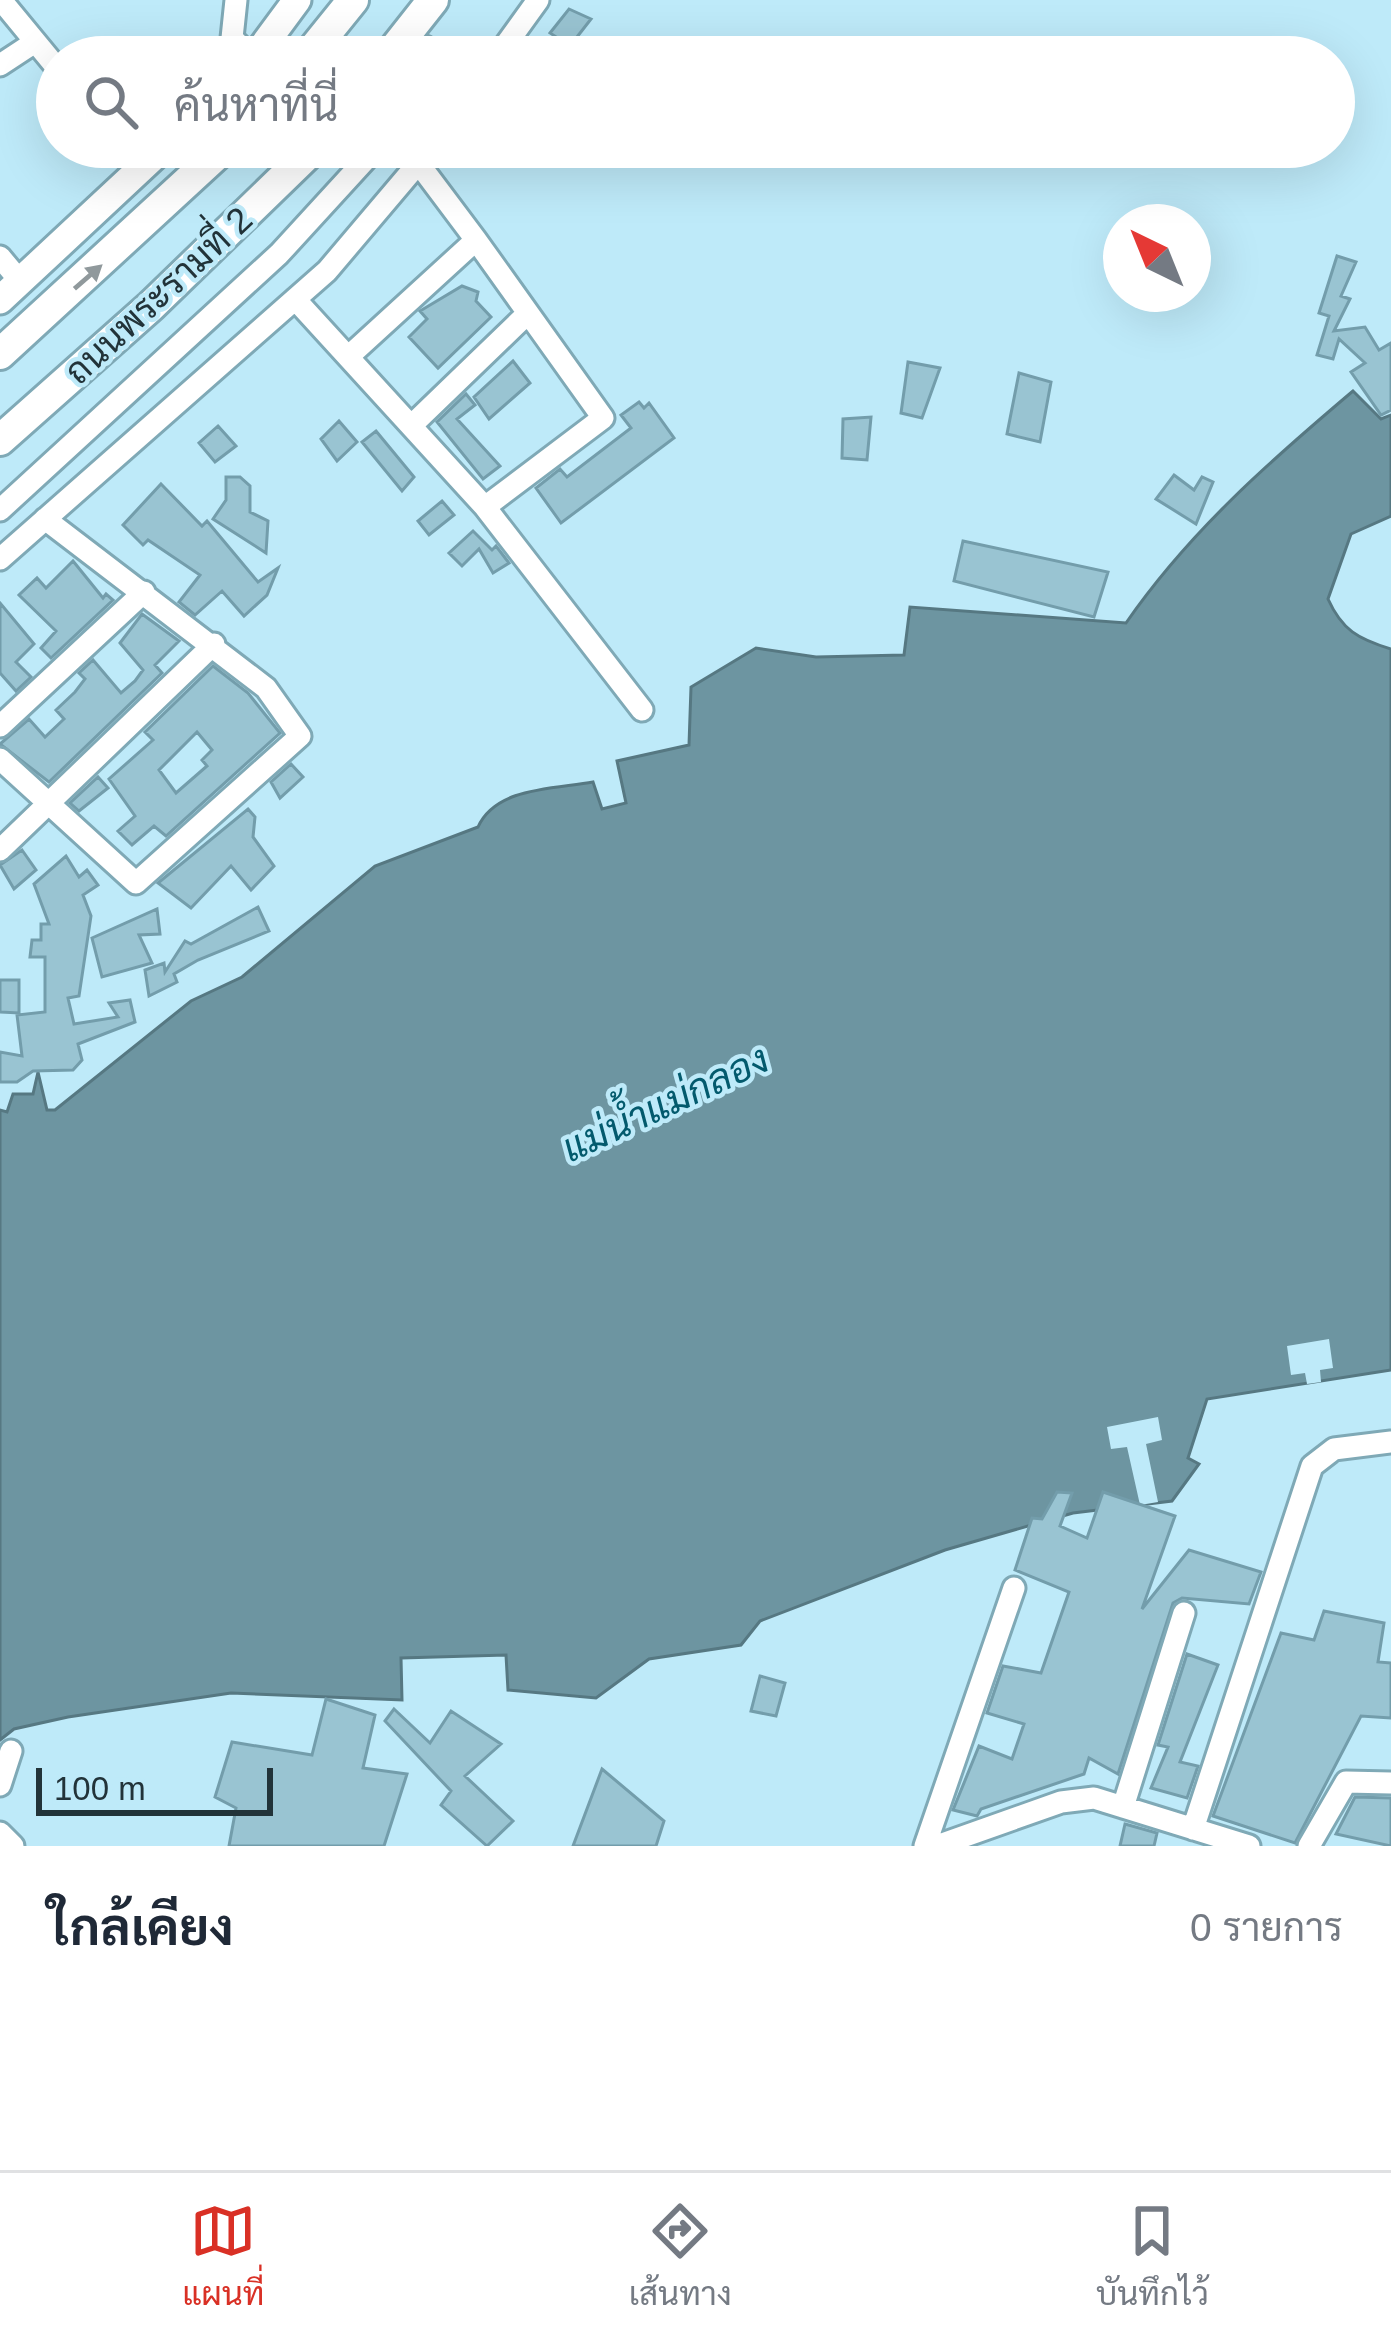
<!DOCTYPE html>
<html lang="th">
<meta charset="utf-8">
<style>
:root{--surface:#fff;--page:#f2f2f3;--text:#1f2937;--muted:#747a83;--line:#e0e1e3;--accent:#d93025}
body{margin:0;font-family:Helvetica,Sarabun,sans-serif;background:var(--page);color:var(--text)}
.compass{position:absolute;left:1103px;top:204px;width:108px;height:108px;border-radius:50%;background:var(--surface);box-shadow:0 12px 48px #0002;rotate:317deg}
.scale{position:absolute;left:36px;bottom:30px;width:237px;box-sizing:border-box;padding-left:12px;border:6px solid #223339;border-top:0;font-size:33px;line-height:42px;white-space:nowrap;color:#223339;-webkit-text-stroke:9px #beeaf9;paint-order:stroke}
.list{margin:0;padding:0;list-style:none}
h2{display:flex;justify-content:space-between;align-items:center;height:156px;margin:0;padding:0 48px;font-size:51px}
h2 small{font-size:39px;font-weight:400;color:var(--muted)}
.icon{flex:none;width:66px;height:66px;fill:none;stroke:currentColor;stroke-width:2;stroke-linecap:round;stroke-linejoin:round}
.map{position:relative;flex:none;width:1391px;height:1846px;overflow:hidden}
.search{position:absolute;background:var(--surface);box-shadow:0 12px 48px #0002;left:36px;right:36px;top:36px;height:132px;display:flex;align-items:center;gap:30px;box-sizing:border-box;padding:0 42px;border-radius:66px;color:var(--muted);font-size:45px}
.sheet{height:324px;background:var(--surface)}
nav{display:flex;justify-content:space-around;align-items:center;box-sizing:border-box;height:168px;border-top:3px solid var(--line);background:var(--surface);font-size:33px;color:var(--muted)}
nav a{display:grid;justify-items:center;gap:6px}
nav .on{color:var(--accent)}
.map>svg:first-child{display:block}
</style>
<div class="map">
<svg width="1391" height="1846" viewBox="0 0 1391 1846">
<rect width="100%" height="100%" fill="#beeaf9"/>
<path fill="#6d95a1" stroke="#567882" stroke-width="3" d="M1353 391 1381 419 1391 415V516L1351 534 1328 599C1342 630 1358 639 1391 649V1370L1207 1399 1188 1458 1199 1464 1172 1501 1073 1513 945 1550 760 1621 741 1645 649 1659 596 1698 508 1690 506 1655 401 1658 402 1700 231 1693 68 1717 14 1729 0 1740V1110L7 1112 13 1094H33L38 1072 47 1110H55L191 1001 242 977 375 866 478 827C496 787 554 789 593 782L602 809 626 803 617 761 689 745 691 687 756 648 816 657 904 655 910 607 1126 623C1189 532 1269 462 1353 391Z"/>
<path fill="#beeaf9" d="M1329 1339 1333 1368 1320 1370 1321 1382 1307 1384 1305 1373 1291 1375 1287 1346Z
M1158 1417 1162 1440 1146 1444 1158 1502 1140 1505 1127 1447 1111 1449 1107 1427Z"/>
<path fill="#99c4d2" stroke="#739dab" stroke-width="3" fill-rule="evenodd" d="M569 9 591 19 570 46 550 33Z
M1337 256 1356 262 1341 296 1350 299 1334 331 1365 327 1379 350 1391 343V410L1381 415 1351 372 1365 363 1339 339 1333 359 1317 355 1329 316 1319 313Z
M462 286 478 292 476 301 491 317 438 368 409 337 427 319 420 311Z
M513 361 530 383 489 419 474 397Z
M908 362 940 368 922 418 901 413Z
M1019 373 1051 382 1040 442 1007 434Z
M466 394 475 405 457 419 500 466 483 479 437 422Z
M639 402 644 408 649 403 674 438 561 523 536 488 560 469 567 477 631 428 621 415Z
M871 417 867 460 842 458 843 419Z
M339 421 357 442 337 461 321 439Z
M218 426 236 446 215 462 199 443Z
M376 431 414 477 402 491 362 442Z
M1174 475 1194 490 1202 477 1213 482 1196 524 1156 499Z
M226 477H240L250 486V512L268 521 266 553 213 519 226 500Z
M161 484 202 526 207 521 258 582 278 568 267 595 244 616 222 591 195 615 179 602 200 575 148 540 143 545 123 525Z
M442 501 454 515 429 535 418 521Z
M473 531 492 550 496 546 509 563 493 573 479 549 462 566 449 553Z
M963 541 1108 572 1094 617 954 581Z
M73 561 103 598 106 594 113 600 51 658 41 648 56 631 19 595 37 578 46 588Z
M0 603 34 644 16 662 31 677 16 691 0 673Z
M142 614 179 641 155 665 162 673 49 782 0 744 29 719 45 737 64 719 56 710 75 692 85 679 79 673 93 660 121 693 135 681 143 670 120 643Z
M213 666 248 693 280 733 166 836 154 826 132 845 118 831 135 816 109 779 153 740 145 732ZM197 732 212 750 202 760 207 766 176 793 159 770Z
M291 764 303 777 280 798 271 782Z
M98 777 108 788 79 811 70 803Z
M248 809 255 817 253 837 274 866 251 890 231 866 191 908 158 883Z
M22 850 36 870 14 889 0 865Z
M66 856 79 877 87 870 98 885 83 895 91 916 79 996 68 998 74 1024 118 1017 109 1003 130 1000 135 1022 78 1044 82 1060 73 1070 33 1071 17 1082H0V1052L22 1056 17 1015 45 1012V957H30L32 940H41V924H49L34 884Z
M258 907 269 931 198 960 174 974 177 982 149 996 145 970 164 963 165 972 185 941 191 944Z
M157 909 160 934 139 935 152 963 102 977 92 938Z
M0 980H19V1013L0 1012Z
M1057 1492 1072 1493 1060 1526 1087 1538 1103 1492 1175 1516 1142 1609 1189 1550 1261 1572 1249 1604 1182 1598 1173 1603 1118 1774 1089 1758 1084 1774 981 1809 977 1816 953 1810 979 1746 1012 1759 1024 1724 987 1713 1003 1666 1041 1673 1069 1592 1015 1570 1032 1518 1042 1519Z
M1324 1611 1384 1623 1378 1662 1391 1663V1718L1361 1716 1295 1843 1213 1816 1281 1633 1314 1640Z
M1187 1654 1218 1665 1180 1762 1198 1766 1187 1798 1151 1788 1168 1747 1158 1745Z
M760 1676 785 1683 776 1716 751 1711Z
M326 1699 375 1715 363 1768 407 1774 384 1846H229L236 1808 215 1797 232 1742 312 1755Z
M394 1709 430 1743 451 1711 501 1744 465 1776 513 1821 487 1846 441 1805 451 1791 385 1721Z
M602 1769 664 1821 656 1846H573Z
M1355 1797 1391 1798V1846L1336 1834Z
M1125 1824 1157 1833 1154 1846H1120Z"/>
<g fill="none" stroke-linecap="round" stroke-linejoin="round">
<g stroke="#7fa9b6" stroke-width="27">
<path id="minor" d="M1 0 57 68
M236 0 232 38 251 57
M497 57 538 0
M0 65 35 42
M124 147 142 168
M476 240 603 418 485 507
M0 257 20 281
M295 299 485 507 642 710
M348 357 476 240 419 164
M411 426 525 316
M0 510 279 254 377 147
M0 559 327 271 432 147
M0 726 144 592
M0 759 136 883 300 736 266 688 45 519
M0 850 214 644
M0 1785 11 1751
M1123 1807 1184 1613
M1193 1829 1312 1466 1334 1449 1391 1442
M0 1833 13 1846
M925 1846 1014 1588
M937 1846 1061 1802 1094 1798 1249 1846
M1309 1846 1346 1782 1391 1783"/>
</g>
<g stroke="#7fa9b6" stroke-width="33">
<path id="major" d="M255 57 297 0
M0 300 164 147"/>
</g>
<g stroke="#7fa9b6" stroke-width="36">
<path id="highway" d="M390 55 423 51 431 57
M307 57 353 0
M388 57 433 0
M0 354 225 147
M0 440 151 306 315 147"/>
</g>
<use href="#minor" stroke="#fff" stroke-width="21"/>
<use href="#major" stroke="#fff" stroke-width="27"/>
<use href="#highway" stroke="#fff" stroke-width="30"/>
</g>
<defs><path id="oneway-solid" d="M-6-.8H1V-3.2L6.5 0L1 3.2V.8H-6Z" transform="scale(3)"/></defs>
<use fill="#90999c" href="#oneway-solid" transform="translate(88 277) rotate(-41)"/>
<g text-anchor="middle" stroke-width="9" stroke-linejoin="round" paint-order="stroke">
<g font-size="36" fill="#223339" stroke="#beeaf9">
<text transform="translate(158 295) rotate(-43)" y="13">ถนนพระรามที่ 2</text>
</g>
<g font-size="39" font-style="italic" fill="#035a6d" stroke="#beeaf9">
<text transform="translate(665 1103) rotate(-25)" y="14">แม่น้ำแม่กลอง</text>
</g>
</g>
</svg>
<svg class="compass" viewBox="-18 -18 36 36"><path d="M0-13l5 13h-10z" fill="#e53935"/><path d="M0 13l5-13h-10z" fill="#747a83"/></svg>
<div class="scale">100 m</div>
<div class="search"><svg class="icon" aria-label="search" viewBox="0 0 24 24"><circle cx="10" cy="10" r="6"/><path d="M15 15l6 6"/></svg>ค้นหาที่นี่</div>
</div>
<section class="sheet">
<h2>ใกล้เคียง<small>0 รายการ</small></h2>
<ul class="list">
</ul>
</section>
<nav>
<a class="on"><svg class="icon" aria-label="map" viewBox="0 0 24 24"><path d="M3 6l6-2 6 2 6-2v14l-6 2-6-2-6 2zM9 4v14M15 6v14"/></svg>แผนที่</a>
<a><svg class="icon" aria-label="directions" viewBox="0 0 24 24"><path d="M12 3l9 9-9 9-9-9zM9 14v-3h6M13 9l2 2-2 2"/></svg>เส้นทาง</a>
<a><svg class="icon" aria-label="saved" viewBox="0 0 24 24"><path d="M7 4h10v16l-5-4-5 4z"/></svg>บันทึกไว้</a>
</nav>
